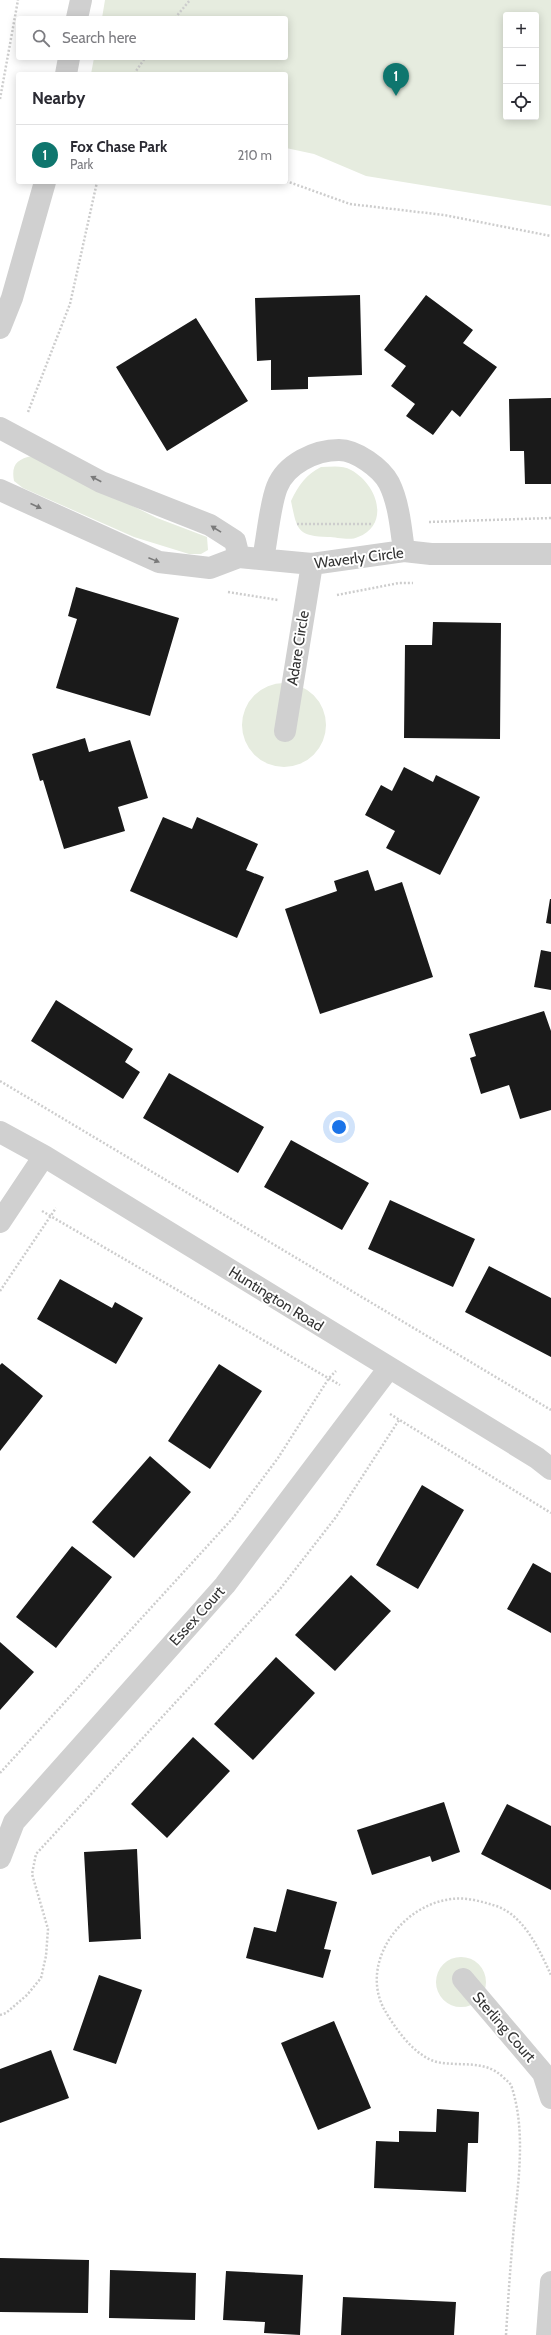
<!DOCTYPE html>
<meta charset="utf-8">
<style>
:root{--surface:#fff;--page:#f2f2f3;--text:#2b2b33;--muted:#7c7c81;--line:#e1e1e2;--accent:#0f766e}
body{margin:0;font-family:Cabin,sans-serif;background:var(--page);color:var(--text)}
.controls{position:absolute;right:12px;top:12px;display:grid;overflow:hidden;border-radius:4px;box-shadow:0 2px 10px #0003}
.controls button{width:36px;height:36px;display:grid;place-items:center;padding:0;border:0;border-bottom:1px solid var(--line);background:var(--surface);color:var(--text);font:20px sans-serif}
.you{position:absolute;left:339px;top:1127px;width:14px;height:14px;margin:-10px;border:3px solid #fff;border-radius:50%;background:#1a73e8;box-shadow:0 0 0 6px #1a73e833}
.badge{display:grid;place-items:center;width:26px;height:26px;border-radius:50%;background:var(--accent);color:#fff;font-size:13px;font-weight:700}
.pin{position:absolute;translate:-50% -33px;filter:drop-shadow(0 1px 2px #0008)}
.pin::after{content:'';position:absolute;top:21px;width:14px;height:12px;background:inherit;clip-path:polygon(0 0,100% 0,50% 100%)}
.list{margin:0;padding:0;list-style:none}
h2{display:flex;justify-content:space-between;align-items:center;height:52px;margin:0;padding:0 16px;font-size:17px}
h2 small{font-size:13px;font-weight:400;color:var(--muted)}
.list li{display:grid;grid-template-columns:26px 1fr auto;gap:12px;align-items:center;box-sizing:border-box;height:60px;padding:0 16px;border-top:1px solid var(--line)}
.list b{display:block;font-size:15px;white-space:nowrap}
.list p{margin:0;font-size:13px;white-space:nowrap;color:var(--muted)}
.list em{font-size:13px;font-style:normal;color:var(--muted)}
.icon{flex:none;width:22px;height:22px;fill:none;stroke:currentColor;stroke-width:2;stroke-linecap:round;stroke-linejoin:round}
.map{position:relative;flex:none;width:551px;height:2335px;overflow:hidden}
.search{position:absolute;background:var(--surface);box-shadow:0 2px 10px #0003;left:16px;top:16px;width:272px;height:44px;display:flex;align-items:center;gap:10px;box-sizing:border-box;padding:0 14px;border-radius:4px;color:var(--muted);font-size:15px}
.panel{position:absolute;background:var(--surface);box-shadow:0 2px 10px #0003;left:16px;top:72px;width:272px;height:112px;border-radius:4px}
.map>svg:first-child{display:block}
</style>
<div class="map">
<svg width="551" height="2335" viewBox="0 0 551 2335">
<rect width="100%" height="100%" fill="#fff"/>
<path fill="#e6ecdf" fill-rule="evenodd" d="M105 0H551V206L366 176 314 154 286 148V74H91L94 58H286V18H102ZM506 15H536V117H506Z
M32 456 157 518 207 537 208 550 201 554H189L134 537 23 488 14 481C11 465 17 459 32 456Z
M321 467C331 467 343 465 351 470 377 484 391 524 358 537 351 541 336 537 328 537 297 536 297 530 291 501 299 484 306 475 321 467Z
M242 725a42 42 0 1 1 84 0a42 42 0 1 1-84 0Z
M436 1982a25 25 0 1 1 50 0a25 25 0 1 1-50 0Z"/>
<path fill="#1a1a1a" d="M360 295 362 375 308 377V389L271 390V360L257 361 255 298Z
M426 295 473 330 463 343 497 367 460 417 452 410 433 435 406 416 415 404 391 386 406 366 384 350Z
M196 318 248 401 167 451 116 367Z
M551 398V484H525L524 451H510L509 399Z
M76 587 179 618 150 716 56 688 77 619 68 616Z
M433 622 501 623 500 739 404 738 405 645H432Z
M85 738 89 752 130 740 148 798 118 807 125 831 64 849 43 780 40 781 32 754Z
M404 767 433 782 436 775 480 797 440 875 386 848 395 831 365 815 381 785 392 791Z
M163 817 192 829 197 817 258 844 246 870 264 877 237 938 130 891Z
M368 870 375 891 402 882 433 977 320 1014 285 909 337 891 334 881Z
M550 899H551V924L546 923Z
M541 950 551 952V990L534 987Z
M56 1000 133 1049 125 1062 140 1072 123 1099 31 1041Z
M544 1011 551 1031V1110L520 1119 509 1085 481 1094 470 1058 476 1056 469 1034Z
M169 1073 264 1127 238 1173 143 1118Z
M291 1140 369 1183 342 1230 264 1187Z
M390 1200 475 1239 453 1287 368 1249Z
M489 1266 551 1298V1357L465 1312Z
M60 1279 112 1308 115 1302 143 1318 116 1364 37 1319Z
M2 1363 43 1396 0 1451V1365Z
M219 1364 262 1391 210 1469 168 1441Z
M150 1456 191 1492 134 1558 92 1522Z
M422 1485 464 1510 418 1589 376 1565Z
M72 1546 112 1577 56 1648 16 1617Z
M533 1563 551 1573V1633L507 1609Z
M351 1575 391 1611 335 1671 295 1635Z
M0 1642 34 1672 0 1710Z
M276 1657 315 1693 253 1760 214 1724Z
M193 1737 230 1771 167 1838 131 1804Z
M444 1802 460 1852 432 1862 430 1856 372 1875 357 1830Z
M507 1804 551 1826V1890L481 1854Z
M137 1849 141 1939 89 1942 84 1852Z
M287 1889 337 1902 324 1949 331 1950 323 1978 246 1958 254 1927 276 1932Z
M99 1975 142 1990 116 2064 73 2050Z
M334 2021 371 2108 318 2130 281 2043Z
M51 2050 69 2098 0 2123V2069Z
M437 2109 479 2112 478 2143H468L466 2192 374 2188 376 2141 399 2142V2131L436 2132Z
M0 2258 89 2260 88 2313 0 2312Z
M110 2270 196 2273 195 2320 109 2318Z
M226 2271 303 2275 300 2335 264 2333 265 2322 223 2320Z
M343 2297 456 2302 454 2335H341Z"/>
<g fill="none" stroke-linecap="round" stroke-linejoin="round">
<path stroke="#cdcdcd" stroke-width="2.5" stroke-dasharray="2 2" stroke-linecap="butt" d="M175 18 190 0
M134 74 145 58
M0 99 18 0
M286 181 350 204 444 215 551 236
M28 412 70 304 97 182
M429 522 551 518
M297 524H372
M228 592 278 600
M337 595 399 583H413
M0 1081 551 1410
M42 1211 340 1385
M0 1291 56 1208
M390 1414 551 1513
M0 1773 233 1518 278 1458 329 1378 336 1371
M0 2015 6 2013 27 1995 41 1978 46 1956 48 1929 32 1874 36 1854 280 1589 336 1517 399 1420
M506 2335C508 2302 510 2270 513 2237 517 2189 527 2135 512 2088 511 2083 507 2081 503 2077 484 2059 460 2067 437 2062 414 2056 395 2028 384 2009 359 1961 403 1904 452 1899 465 1897 480 1901 493 1905 523 1913 539 1949 551 1975"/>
<path stroke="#d0d0d0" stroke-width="22" d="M77 18 81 0
M66 74 69 58
M0 328 12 298 45 182
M0 428 101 482 210 525 235 541 239 557
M0 490 159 562 210 568 239 557 312 564 404 551 431 554H551
M263 559C267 540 270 504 277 487 286 464 315 450 339 450 356 450 381 468 389 483 399 503 401 529 404 551
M285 731 312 564
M0 1132 44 1156 537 1458 551 1469
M0 1222 44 1156
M0 1858 14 1822 225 1585 389 1368
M463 1979 543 2073 551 2098
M547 2335 551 2282"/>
</g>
<defs><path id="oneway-solid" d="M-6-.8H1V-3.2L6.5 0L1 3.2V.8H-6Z"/></defs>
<g fill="#7a7a7a">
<use href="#oneway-solid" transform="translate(96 479) rotate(-152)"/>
<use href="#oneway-solid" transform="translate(36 506) rotate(24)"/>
<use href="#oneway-solid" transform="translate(216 529) rotate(-148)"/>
<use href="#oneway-solid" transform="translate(154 560) rotate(22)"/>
</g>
<g text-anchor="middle" stroke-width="4" stroke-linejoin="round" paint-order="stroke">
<g font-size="15" fill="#333" stroke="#fff">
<text transform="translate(359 558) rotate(-7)" y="5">Waverly Circle</text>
<text transform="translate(298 648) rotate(-81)" y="5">Adare Circle</text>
<text transform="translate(276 1299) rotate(32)" y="5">Huntington Road</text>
<text transform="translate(197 1616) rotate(-48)" y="5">Essex Court</text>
<text transform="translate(504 2027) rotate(49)" y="5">Sterling Court</text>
</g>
</g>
</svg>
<div class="controls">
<button>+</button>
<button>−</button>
<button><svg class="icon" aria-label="locate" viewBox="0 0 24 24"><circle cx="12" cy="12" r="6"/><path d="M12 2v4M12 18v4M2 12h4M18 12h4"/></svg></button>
</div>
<div class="you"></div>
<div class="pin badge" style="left:396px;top:96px">1</div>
<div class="search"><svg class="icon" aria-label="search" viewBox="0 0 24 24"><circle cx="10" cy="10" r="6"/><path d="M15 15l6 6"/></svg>Search here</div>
<section class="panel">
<h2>Nearby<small></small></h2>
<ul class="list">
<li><span class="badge">1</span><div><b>Fox Chase Park</b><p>Park</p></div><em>210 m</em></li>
</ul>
</section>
</div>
